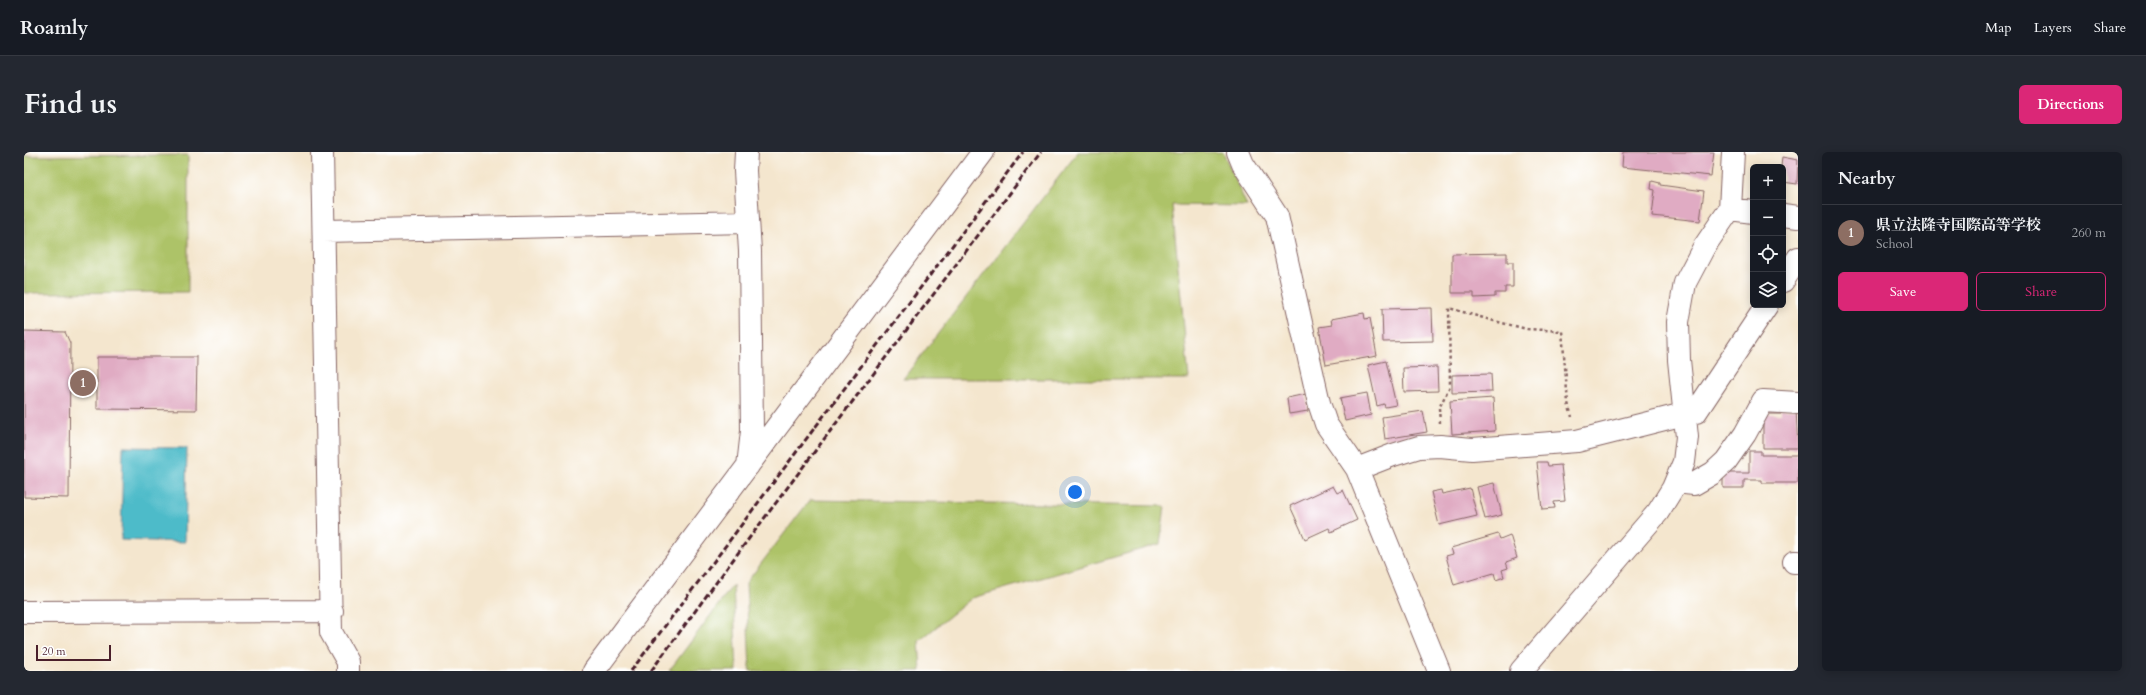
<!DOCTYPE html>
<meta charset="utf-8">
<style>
:root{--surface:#171b24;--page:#242831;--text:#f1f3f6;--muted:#9ea1a6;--line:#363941;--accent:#db2777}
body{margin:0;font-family:Cardo,"Noto Serif JP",serif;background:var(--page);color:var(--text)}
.controls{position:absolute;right:12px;top:12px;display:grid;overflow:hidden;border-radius:6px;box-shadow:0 2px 10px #0003}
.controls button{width:36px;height:36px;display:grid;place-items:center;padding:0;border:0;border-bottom:1px solid var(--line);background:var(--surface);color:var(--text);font:20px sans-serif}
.scale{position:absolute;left:12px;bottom:10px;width:75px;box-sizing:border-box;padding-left:4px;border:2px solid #4a1f2b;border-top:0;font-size:11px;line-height:14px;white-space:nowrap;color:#4a1f2b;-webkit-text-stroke:3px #fff;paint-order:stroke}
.you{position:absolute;left:1051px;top:340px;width:14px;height:14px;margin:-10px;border:3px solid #fff;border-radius:50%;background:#1a73e8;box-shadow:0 0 0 6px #1a73e833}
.badge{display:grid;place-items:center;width:26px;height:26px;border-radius:50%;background:var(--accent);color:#fff;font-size:13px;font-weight:700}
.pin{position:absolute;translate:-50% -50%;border:2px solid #fff;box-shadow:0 1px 4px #0006}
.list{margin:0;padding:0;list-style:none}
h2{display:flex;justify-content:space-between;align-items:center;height:52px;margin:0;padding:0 16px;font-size:17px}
h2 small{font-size:13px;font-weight:400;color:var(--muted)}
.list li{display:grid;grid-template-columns:26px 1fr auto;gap:12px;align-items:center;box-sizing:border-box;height:56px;padding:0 16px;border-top:1px solid var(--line)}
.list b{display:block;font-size:15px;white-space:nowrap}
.list p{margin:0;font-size:13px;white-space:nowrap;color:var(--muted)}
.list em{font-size:13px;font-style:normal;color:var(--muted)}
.actions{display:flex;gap:8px;padding:12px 16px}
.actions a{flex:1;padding:9px 0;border:1px solid var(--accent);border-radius:6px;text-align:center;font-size:14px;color:var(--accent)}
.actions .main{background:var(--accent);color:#fff}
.icon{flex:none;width:22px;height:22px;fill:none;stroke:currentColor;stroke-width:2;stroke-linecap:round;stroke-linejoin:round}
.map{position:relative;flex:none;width:1774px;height:519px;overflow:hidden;border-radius:6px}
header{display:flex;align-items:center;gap:24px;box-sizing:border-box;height:56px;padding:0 20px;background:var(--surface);border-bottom:1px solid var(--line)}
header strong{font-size:19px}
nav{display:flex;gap:22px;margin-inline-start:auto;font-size:14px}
.intro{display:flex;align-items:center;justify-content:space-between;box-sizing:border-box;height:96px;padding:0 24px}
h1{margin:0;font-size:28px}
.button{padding:10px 18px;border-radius:6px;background:var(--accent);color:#fff;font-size:14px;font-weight:700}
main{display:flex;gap:24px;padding:0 24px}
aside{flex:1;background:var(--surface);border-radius:6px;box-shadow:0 2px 10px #0003}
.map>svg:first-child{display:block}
</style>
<header>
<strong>Roamly</strong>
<nav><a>Map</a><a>Layers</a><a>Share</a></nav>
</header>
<div class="intro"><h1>Find us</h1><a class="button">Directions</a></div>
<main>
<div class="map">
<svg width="1774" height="519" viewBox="0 0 1774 519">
<rect width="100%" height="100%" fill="#fff"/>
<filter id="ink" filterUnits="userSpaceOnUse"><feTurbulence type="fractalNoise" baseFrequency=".025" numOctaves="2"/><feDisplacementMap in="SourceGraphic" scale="8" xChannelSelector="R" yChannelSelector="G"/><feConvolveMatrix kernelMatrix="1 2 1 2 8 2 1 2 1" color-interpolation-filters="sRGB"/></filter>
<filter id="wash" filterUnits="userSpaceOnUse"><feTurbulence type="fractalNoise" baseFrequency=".012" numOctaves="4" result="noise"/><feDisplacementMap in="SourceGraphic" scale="16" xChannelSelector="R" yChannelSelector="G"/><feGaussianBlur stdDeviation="0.9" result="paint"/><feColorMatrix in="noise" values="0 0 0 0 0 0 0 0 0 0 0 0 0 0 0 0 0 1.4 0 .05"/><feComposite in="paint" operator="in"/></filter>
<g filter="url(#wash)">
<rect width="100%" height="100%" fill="#f4e6ce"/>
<path fill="#adc368" stroke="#7c714a" d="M1054 0H1199L1223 54 1148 53 1165 227H879Z
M164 3V140L0 141V4Z
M786 348 1141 354 1136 392 948 446 895 489 897 519H726L722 431Z
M709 433 713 519H645Z"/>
<path fill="#4ebbc9" stroke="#4c6d7a" d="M99 295 163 296 161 390 97 388Z"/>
<g id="blocks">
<path fill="#e0abc3" d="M1599 0H1690L1687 24 1598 15Z
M1758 5 1774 8 1773 32 1759 30V15H1757Z
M1628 29 1636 31V33L1680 39 1676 69 1628 64 1631 38 1627 37Z
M1483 101V110H1489V135H1481V141H1471V145L1450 146V141H1428V102Z
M1408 156 1409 189 1359 190 1358 157Z
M1340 161 1341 167 1346 166 1353 204 1302 213 1295 175 1308 173 1307 167Z
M0 179 41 180 46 191 45 346 0 345Z
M73 205H173L172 258 73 257Z
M1362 209 1372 253 1361 255 1360 252 1353 254 1344 213Z
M1413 215 1414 239 1380 240 1379 216Z
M1467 222 1468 240 1428 241V223Z
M1343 241 1347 263 1321 269 1316 246Z
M1282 242 1284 259 1265 262 1263 246Z
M1469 246 1471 279 1428 282 1426 249Z
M1757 257H1772L1774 296H1739V262H1757Z
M1399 259 1403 280 1361 287 1358 265Z
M1725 299H1737V303H1774V331H1738V328H1720V336H1699V321H1725Z
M1513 310H1523L1524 314 1537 313 1541 349 1530 350 1531 356 1518 357Z
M1470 331 1478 363 1461 367 1453 335Z
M1309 334 1313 341 1319 338 1333 368 1307 380 1305 376 1281 387 1266 354Z
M1446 336 1453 364 1415 373 1407 340 1417 338 1418 342Z
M1474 382 1476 387 1486 383 1493 406 1482 410 1484 416 1478 418 1480 425 1472 428 1470 421 1430 433 1422 404 1429 402 1427 396Z"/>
</g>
</g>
<g filter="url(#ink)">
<use href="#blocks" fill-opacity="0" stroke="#866564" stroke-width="1"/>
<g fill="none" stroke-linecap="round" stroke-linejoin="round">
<g stroke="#866564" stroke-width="24">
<path id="minor" d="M298 0 307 480 324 510V519
M722 0 721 19 726 99 728 279 724 314
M1214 0 1219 12 1253 64 1295 251 1302 272 1333 317 1415 519
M1706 57 1729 60
M1759 63 1774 65
M300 79 724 70
M1759 129 1774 106
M1333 317 1369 303 1395 295 1416 294 1448 297 1553 289 1660 262 1672 260 1743 153
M1652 330 1670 332 1689 321 1702 309 1721 282 1739 249 1774 251
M1770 410H1774
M0 460 308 459
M570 519 959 0
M1497 519 1634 360 1649 336 1660 310 1663 285 1655 208 1654 170 1661 131 1680 95 1706 57 1709 0"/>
</g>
<path stroke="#866564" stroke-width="2.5" stroke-dasharray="3 3" stroke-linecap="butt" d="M1416 271 1415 256 1426 234 1425 156 1470 169 1503 177 1538 179 1544 251 1548 265"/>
<use href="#minor" stroke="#fff" stroke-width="22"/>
<path stroke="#4a1f2b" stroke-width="3" stroke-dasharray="6 3" stroke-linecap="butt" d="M607 519 999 0
M627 519 711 405 1017 0"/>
</g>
</g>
</svg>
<div class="controls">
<button>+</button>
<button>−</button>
<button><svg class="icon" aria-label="locate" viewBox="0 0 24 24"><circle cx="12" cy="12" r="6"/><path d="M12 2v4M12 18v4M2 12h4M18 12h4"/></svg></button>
<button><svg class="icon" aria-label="layers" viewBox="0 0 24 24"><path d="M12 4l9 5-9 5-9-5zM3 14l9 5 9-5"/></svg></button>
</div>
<div class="scale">20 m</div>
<div class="you"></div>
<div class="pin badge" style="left:59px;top:231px;background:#8d6e63">1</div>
</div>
<aside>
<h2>Nearby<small></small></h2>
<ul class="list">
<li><span class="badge" style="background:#8d6e63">1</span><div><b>県立法隆寺国際高等学校</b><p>School</p></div><em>260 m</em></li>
</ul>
<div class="actions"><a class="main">Save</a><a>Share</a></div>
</aside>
</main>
